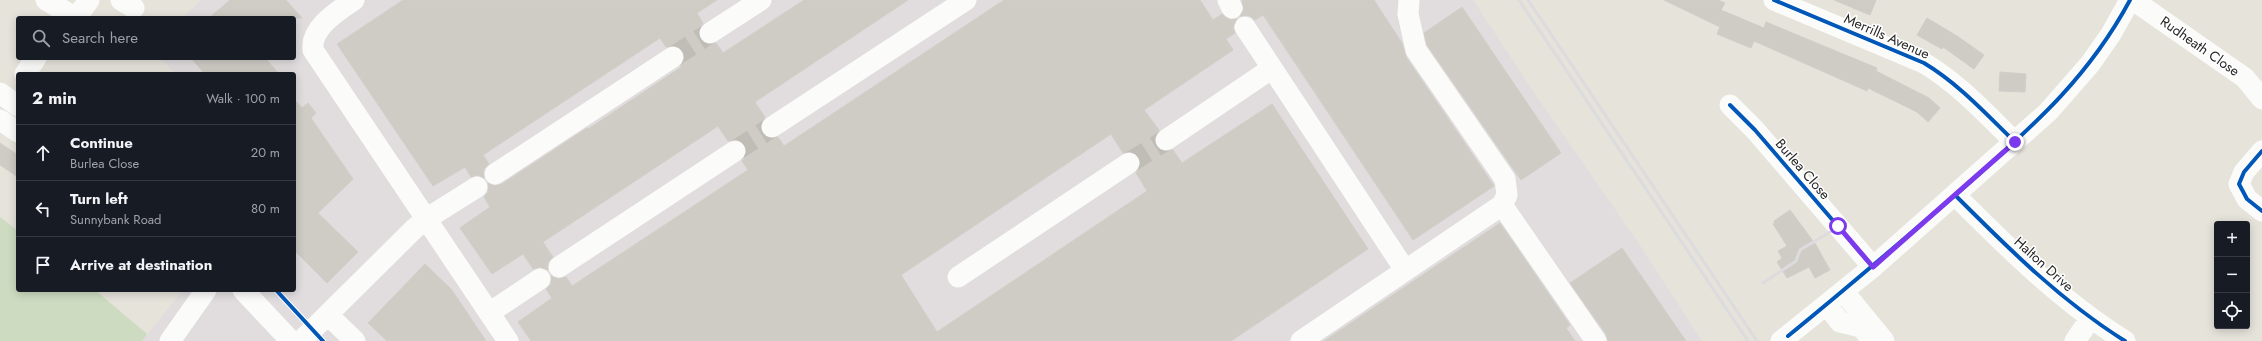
<!DOCTYPE html>
<meta charset="utf-8">
<style>
:root{--surface:#171b24;--page:#20242c;--text:#f1f3f6;--muted:#9ea1a6;--line:#363941}
body{margin:0;font-family:Jost,sans-serif;background:var(--page);color:var(--text)}
.controls{position:absolute;right:12px;bottom:12px;display:grid;overflow:hidden;border-radius:4px;box-shadow:0 2px 10px #0003}
.controls button{width:36px;height:36px;display:grid;place-items:center;padding:0;border:0;border-bottom:1px solid var(--line);background:var(--surface);color:var(--text);font:20px sans-serif}
.stop{position:absolute;width:12px;height:12px;margin:-9px;border:3px solid #7c3aed;border-radius:50%;background:#fff}
.stop.end{background:#7c3aed;border-color:#fff;box-shadow:0 1px 4px #0008}
.list{margin:0;padding:0;list-style:none}
h2{display:flex;justify-content:space-between;align-items:center;height:52px;margin:0;padding:0 16px;font-size:17px}
h2 small{font-size:13px;font-weight:400;color:var(--muted)}
.list li{display:grid;grid-template-columns:26px 1fr auto;gap:12px;align-items:center;box-sizing:border-box;height:56px;padding:0 16px;border-top:1px solid var(--line)}
.list b{display:block;font-size:15px;white-space:nowrap}
.list p{margin:0;font-size:13px;white-space:nowrap;color:var(--muted)}
.list em{font-size:13px;font-style:normal;color:var(--muted)}
.icon{flex:none;width:22px;height:22px;fill:none;stroke:currentColor;stroke-width:2;stroke-linecap:round;stroke-linejoin:round}
.map{position:relative;flex:none;width:2262px;height:341px;overflow:hidden}
.search{position:absolute;background:var(--surface);box-shadow:0 2px 10px #0003;left:16px;top:16px;width:280px;height:44px;display:flex;align-items:center;gap:10px;box-sizing:border-box;padding:0 14px;border-radius:4px;color:var(--muted);font-size:15px}
.panel{position:absolute;background:var(--surface);box-shadow:0 2px 10px #0003;left:16px;top:72px;width:280px;height:220px;border-radius:4px}
.map>svg:first-child{display:block}
</style>
<div class="map">
<svg width="2262" height="341" viewBox="0 0 2262 341">
<rect width="100%" height="100%" fill="#e6e3db"/>
<path fill="#e1dddf" d="M201 0H1473L1535 94 1638 242 1702 341H142L183 290H294V74H176L160 58H294V18H182Z"/>
<path fill="#cddcc1" d="M0 217 18 231V290H95L147 334 142 341H0Z"/>
<path fill="#cfccc6" stroke="#d1cec7" fill-rule="evenodd" d="M230 0H286L302 18H209Z
M403 0H717L697 13 703 23 699 28 698 34 700 40 705 44 716 43 723 53 804 0H908L755 102 765 117 760 127 762 134 772 139 778 137 784 146 1004 0H1200L1213 20 1222 14 1231 20 1237 19 1233 27 1235 33 1226 39 1233 50 1144 110 1159 130 1154 140 1156 146 1161 151 1173 150 1182 163 1272 104 1368 249 1231 341H531L518 322 552 298 546 289 551 284V276L559 279 566 277 572 286 748 170 742 161 746 156 745 145 740 140 728 141 718 126 543 242 553 257 548 262V270L540 267 533 269 523 254 492 274 460 228 490 207 484 197 488 192V183L495 186 502 184 587 128 588 129 680 68 685 56 683 50 678 46 666 47 660 38 483 155 489 164 484 169V178L477 175 471 177 465 167 433 186 337 44ZM1111 134 1123 153 1134 152 1139 157 1140 168 1136 173 1147 191 937 332 901 275Z
M1244 0H1374L1402 43 1406 57 1494 186 1413 240 1263 15 1255 20 1250 16H1240L1244 9 1242 1Z
M1664 0H1718L1725 3 1721 10 1764 28 1766 22 1877 68 1876 71 1929 98 1940 108 1928 122 1917 112 1868 88 1867 91 1754 41 1751 48 1717 34 1720 27Z
M1834 0H1876L1870 15Z
M1462 7 1561 153 1521 180 1427 45 1424 33Z
M1927 18 1957 36 1984 55 1974 69 1943 47 1942 49 1917 35Z
M191 58H265L279 74H205Z
M2000 72 2026 74 2025 92 1999 91Z
M294 99 302 108 308 103 316 113 311 118 353 179 318 213 358 252 327 283 294 250Z
M0 143 18 155V177L0 165Z
M1790 210 1816 245 1830 270 1815 278 1809 267 1787 278 1777 262 1782 258 1778 251 1787 246 1773 224 1775 223 1774 221Z
M1500 223 1570 325 1566 328 1575 341H1324Z
M1622 248 1686 341H1608L1606 334 1570 283Z
M425 264 452 290 486 341H387L368 323Z"/>
<g fill="none" stroke-linecap="round" stroke-linejoin="round">
<path stroke="#c0bdb7" stroke-width="21" stroke-dasharray="21 10" stroke-linecap="butt" d="M673 57 710 33
M735 151 772 127
M1129 163 1166 140"/>
<path stroke="#fbfbfa" stroke-width="21" d="M46 0 76 18
M121 0 134 8
M354 0C338 11 310 28 313 50L508 341
M1228 0 1232 8
M1409 0 1408 14 1416 50 1505 179 1507 195 1502 205
M1774 0 1924 63C1959 84 1986 114 2015 142
M2133 0 2245 78 2262 99
M76 18 89 0
M1245 27 1405 270
M710 33 761 0
M25 74 36 58
M0 93 18 106
M1730 105 1755 130 1873 267
M0 120 18 132
M772 127 966 0
M1166 140 1271 69
M2262 151 2244 172 2239 184 2247 199 2262 211
M495 174 673 57
M1955 195C2008 248 2061 301 2125 341
M559 267 735 151
M958 277 1129 163
M243 290 291 341
M1843 291 1884 341
M1827 305 1840 322 1861 327 1873 341
M489 313 540 279
M328 315 355 341
M170 341 206 290
M301 341 414 229 426 219 477 187
M1301 341 1502 205 1596 341
M1781 341 1873 267 2048 112 2090 64 2111 34 2130 0
M2075 341 2090 319"/>
<path stroke="#dcdbdd" stroke-width="3" d="M1519 0 1748 341
M1528 0 1757 341
M1763 283 1796 261 1800 250 1830 232"/>
<g stroke="#fff" stroke-width="6">
<path id="cycleway" d="M1774 0 1924 63C1959 84 1986 114 2015 142
M1730 105 1755 130 1873 267
M2262 151 2244 172 2239 184 2247 199 2262 211
M1955 195C2008 248 2061 301 2125 341
M276 290 323 341
M1788 336C1846 289 1903 240 1960 191 2028 130 2086 82 2130 0"/>
</g>
<use href="#cycleway" stroke="#0057b8" stroke-width="4"/>
</g>
<g fill="none" stroke-linecap="round" stroke-linejoin="round">
<path stroke="#7c3aed" stroke-width="5" d="M1838 226 1873 267 2015 142"/>
</g>
<g text-anchor="middle" stroke-width="3" stroke-linejoin="round" paint-order="stroke">
<g font-size="14" fill="#272727" stroke="#fff">
<text transform="translate(1887 36) rotate(24)" y="5">Merrills Avenue</text>
<text transform="translate(2200 46) rotate(35)" y="5">Rudheath Close</text>
<text transform="translate(1803 169) rotate(49)" y="5">Burlea Close</text>
<text transform="translate(2044 264) rotate(42)" y="5">Halton Drive</text>
</g>
</g>
</svg>
<div class="controls">
<button>+</button>
<button>−</button>
<button><svg class="icon" aria-label="locate" viewBox="0 0 24 24"><circle cx="12" cy="12" r="6"/><path d="M12 2v4M12 18v4M2 12h4M18 12h4"/></svg></button>
</div>
<div class="stop" style="left:1838px;top:226px"></div>
<div class="stop end" style="left:2015px;top:142px"></div>
<div class="search"><svg class="icon" aria-label="search" viewBox="0 0 24 24"><circle cx="10" cy="10" r="6"/><path d="M15 15l6 6"/></svg>Search here</div>
<section class="panel">
<h2>2 min<small>Walk · 100 m</small></h2>
<ul class="list">
<li><svg class="icon" aria-label="ahead" viewBox="0 0 24 24"><path d="M12 20V5M6 11l6-6 6 6"/></svg><div><b>Continue</b><p>Burlea Close</p></div><em>20 m</em></li>
<li><svg class="icon" aria-label="left" viewBox="0 0 24 24"><path d="M17 20v-9H6M10 6l-5 5 5 5"/></svg><div><b>Turn left</b><p>Sunnybank Road</p></div><em>80 m</em></li>
<li><svg class="icon" aria-label="arrive" viewBox="0 0 24 24"><path d="M6 21V4h12l-3 4 3 4H6"/></svg><div><b>Arrive at destination</b></div></li>
</ul>
</section>
</div>
